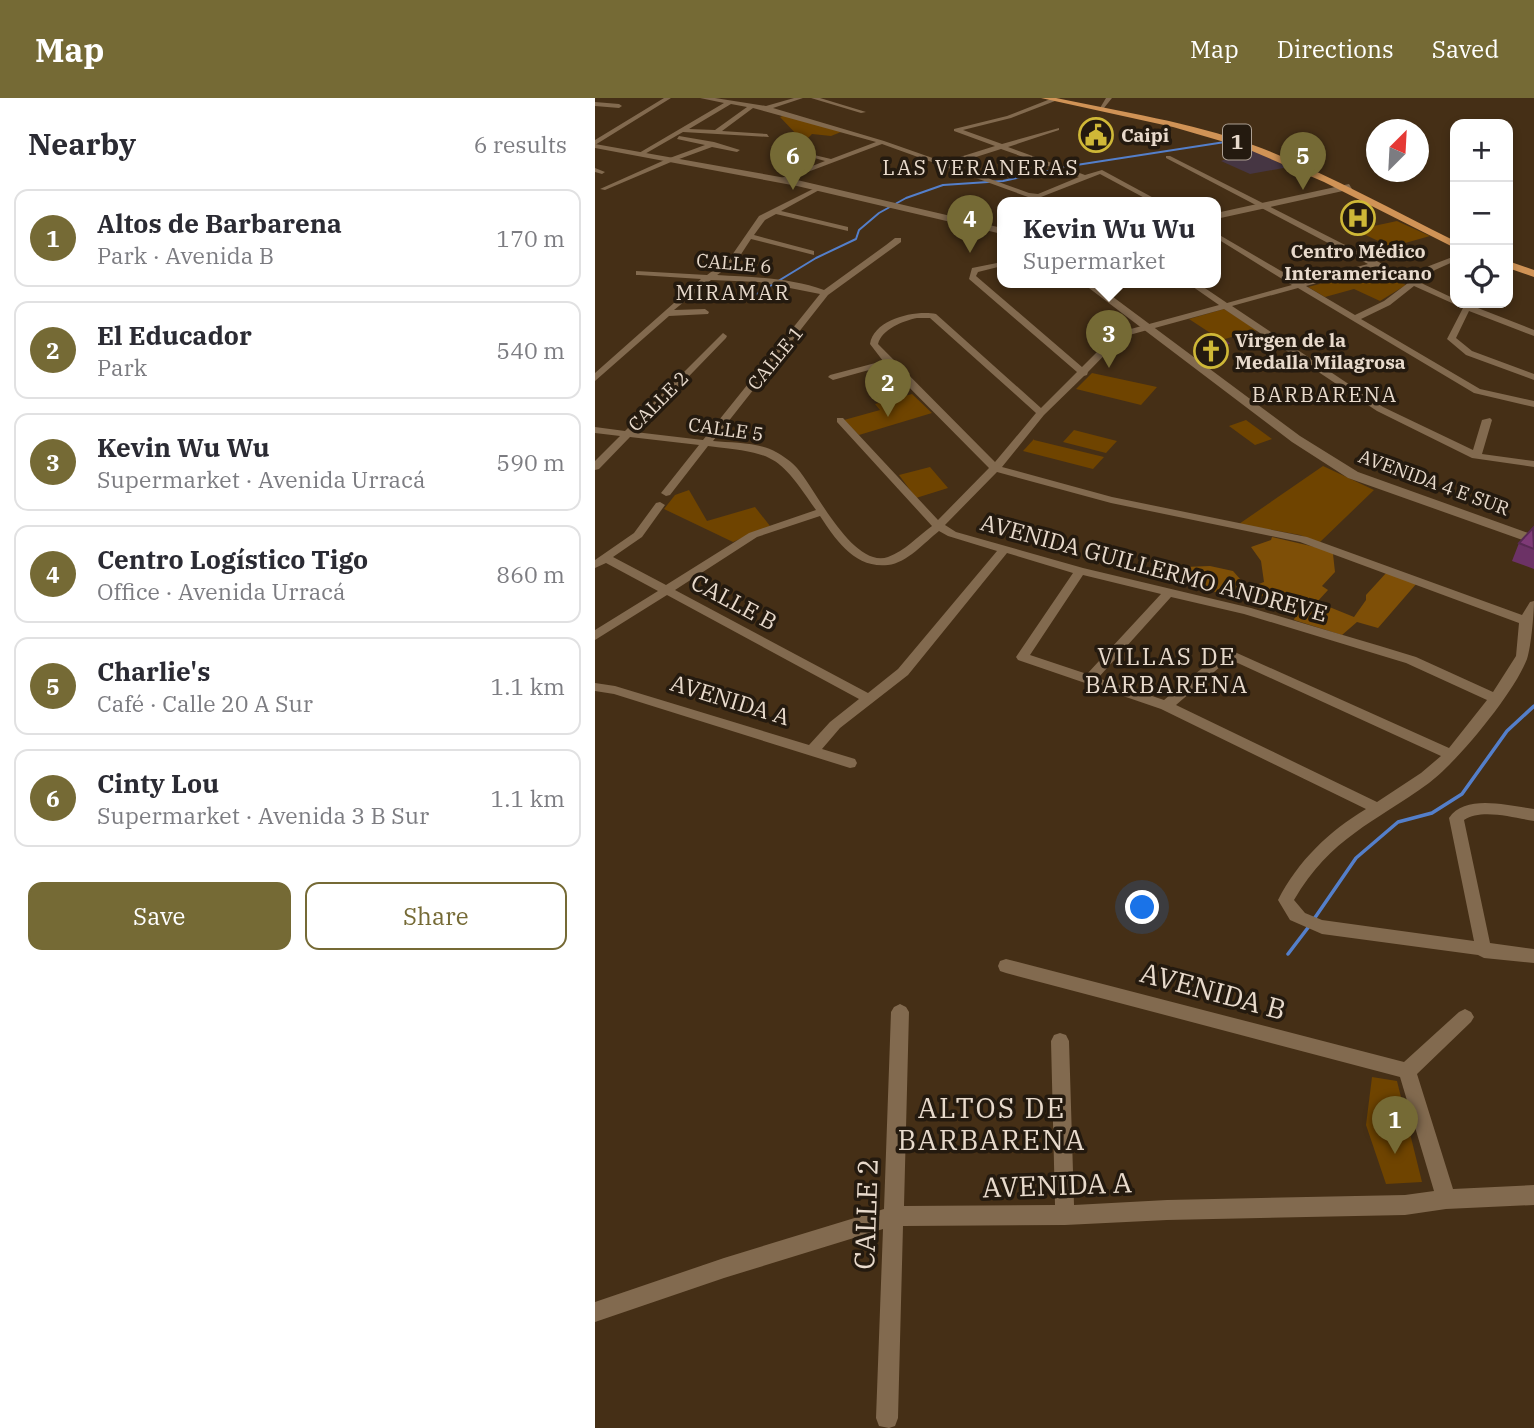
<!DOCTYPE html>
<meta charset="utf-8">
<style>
:root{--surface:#fff;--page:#f2f2f3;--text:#2b2b33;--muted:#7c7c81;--line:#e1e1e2;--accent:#756a35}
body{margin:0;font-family:"IBM Plex Serif",serif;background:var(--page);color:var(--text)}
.controls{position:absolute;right:21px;top:21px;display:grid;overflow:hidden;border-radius:14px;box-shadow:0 4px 10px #0003}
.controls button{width:63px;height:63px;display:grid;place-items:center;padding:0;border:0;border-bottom:2px solid var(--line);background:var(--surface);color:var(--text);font:35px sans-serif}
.compass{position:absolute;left:771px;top:21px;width:63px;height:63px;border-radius:50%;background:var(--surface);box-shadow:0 4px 10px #0003;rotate:24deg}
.you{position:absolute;left:548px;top:810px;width:24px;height:24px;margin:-18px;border:5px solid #fff;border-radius:50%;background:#1a73e8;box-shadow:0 0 0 10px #1a73e833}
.badge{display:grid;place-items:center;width:46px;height:46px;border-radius:50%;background:var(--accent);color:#fff;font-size:23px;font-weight:700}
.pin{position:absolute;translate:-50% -58px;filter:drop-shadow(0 2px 4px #0008)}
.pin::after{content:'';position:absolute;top:37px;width:24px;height:21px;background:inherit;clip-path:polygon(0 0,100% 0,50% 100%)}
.popup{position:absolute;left:402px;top:99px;width:224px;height:91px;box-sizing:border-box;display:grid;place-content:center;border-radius:14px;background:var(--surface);filter:drop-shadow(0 2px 5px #0005);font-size:23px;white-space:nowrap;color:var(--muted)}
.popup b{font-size:26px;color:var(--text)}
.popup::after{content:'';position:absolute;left:50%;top:100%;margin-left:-14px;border:14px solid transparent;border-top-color:var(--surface)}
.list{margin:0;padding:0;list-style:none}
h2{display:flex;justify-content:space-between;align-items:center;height:91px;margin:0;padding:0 28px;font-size:30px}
h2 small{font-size:23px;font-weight:400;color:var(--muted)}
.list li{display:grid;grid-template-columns:46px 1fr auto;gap:21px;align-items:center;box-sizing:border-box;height:98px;margin:0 14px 14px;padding:0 14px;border:2px solid var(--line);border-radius:14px}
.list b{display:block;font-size:26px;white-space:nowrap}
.list p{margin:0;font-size:23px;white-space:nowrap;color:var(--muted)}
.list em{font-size:23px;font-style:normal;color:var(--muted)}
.actions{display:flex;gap:14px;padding:21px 28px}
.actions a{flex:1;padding:16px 0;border:2px solid var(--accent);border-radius:14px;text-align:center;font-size:24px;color:var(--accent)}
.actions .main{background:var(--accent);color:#fff}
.icon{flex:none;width:38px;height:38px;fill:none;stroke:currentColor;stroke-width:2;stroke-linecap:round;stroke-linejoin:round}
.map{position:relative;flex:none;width:939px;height:1330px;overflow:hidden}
header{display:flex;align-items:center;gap:42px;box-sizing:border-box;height:98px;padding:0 35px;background:var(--accent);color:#fff}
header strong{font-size:33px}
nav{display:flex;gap:38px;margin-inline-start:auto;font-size:24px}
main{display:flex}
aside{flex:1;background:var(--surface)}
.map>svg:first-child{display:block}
</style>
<header>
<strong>Map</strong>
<nav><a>Map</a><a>Directions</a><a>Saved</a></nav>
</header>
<main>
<aside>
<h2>Nearby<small>6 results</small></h2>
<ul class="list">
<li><span class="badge">1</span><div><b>Altos de Barbarena</b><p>Park · Avenida B</p></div><em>170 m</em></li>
<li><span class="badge">2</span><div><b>El Educador</b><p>Park</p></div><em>540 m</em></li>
<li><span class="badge">3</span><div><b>Kevin Wu Wu</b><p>Supermarket · Avenida Urracá</p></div><em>590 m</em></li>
<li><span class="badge">4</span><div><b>Centro Logístico Tigo</b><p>Office · Avenida Urracá</p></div><em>860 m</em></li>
<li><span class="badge">5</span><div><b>Charlie's</b><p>Café · Calle 20 A Sur</p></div><em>1.1 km</em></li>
<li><span class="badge">6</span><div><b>Cinty Lou</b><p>Supermarket · Avenida 3 B Sur</p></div><em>1.1 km</em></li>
</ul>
<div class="actions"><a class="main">Save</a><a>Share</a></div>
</aside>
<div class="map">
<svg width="939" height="1330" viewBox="0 0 939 1330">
<rect width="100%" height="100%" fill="#452f16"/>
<path fill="#463643" d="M656 52 694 69 655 76 626 63Z"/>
<path fill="#6f4400" d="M190 17 246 34 236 38 217 36 211 42 204 39 185 19Z
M802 123 835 138 796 149 760 132Z
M777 172 811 187 785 203 759 191 730 199 713 189Z
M629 211 662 232 626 242 594 221Z
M497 275 562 289 546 307 481 291Z
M317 296 337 315 264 337 249 322 285 312 280 306Z
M651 322 677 341 660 347 634 328Z
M479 332 522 343 511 355 468 344Z
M439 341V342L509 359 498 371 428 353Z
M728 368 779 392 724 445 705 437 644 426Z
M335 369 353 390 321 400 304 377Z
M94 392 112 423 160 409 175 428 138 444 69 411 80 397Z
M777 979 802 983 827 1084 791 1086 771 1027Z"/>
<path fill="#7e4f07" d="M677 439 733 452 738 456 740 474 727 488 733 492 722 504 759 519 771 502V497L792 474 822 485 783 530 762 524 747 537 699 522 704 506 667 498 639 499 563 478 564 470 615 468 638 473 653 490 669 484 666 463 656 449 676 442Z"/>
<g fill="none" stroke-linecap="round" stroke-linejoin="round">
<path stroke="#547fca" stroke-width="2" d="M131 204 162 196 221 160 261 141 264 132 284 115 311 100 348 87 408 83 475 68 630 44"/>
<path stroke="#547fca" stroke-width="3.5" d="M719 821 761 760 803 724 837 715 867 696 912 633 939 608
M693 856 715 827"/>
<path fill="#826a4f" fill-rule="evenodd" d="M69 0H76L0 47V42Z
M105 0H120L171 8 199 0H208L178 10 289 43 349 64 400 48 359 33V31L412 18 458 0 460 3 416 20 368 32 407 46 464 30V32L413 49 490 77 507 72 566 104H557L505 76 446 99H433L287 46 186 84 184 81 230 63 198 54V52L236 61 281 44 158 10 127 33 172 36 174 39 88 34 48 57H44V55L129 5ZM136 6 152 9 120 32 94 31ZM406 51 484 79 443 96 434 95 356 67Z
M216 0H225L271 14 266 15Z
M511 0H517L509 10H505Z
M0 4 24 6 27 8 24 10 0 8Z
M84 38 119 44 145 52 142 54 117 49 76 64 10 92 5 91 72 61 110 47 82 41Z
M571 58H575L817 181 834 168 860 158V163L840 172 824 184 860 201V205H870L939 232V238L874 213 861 240 877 253 939 276V282L871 257 852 241 868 210 819 188 795 207 766 221 885 291 939 303V309L879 295 703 190 637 208 788 309 878 352 887 322 895 320 897 322 887 356 939 363V369L877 360 782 313 629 211 527 239 493 274 492 277 489 278 449 317 407 369 517 399 712 439 927 517 935 504 939 503C939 515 936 550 932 561 919 595 863 663 834 685 779 725 736 739 699 802L710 815 727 822 879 843 854 720C870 695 915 708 939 711V723C919 720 887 710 869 722L895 845 939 851V865L889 860 883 857 727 836 695 822 683 802C703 763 734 733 771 711L566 611 423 562 421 559 423 556 478 475 412 455 313 577 245 630 227 651 260 661 262 665 260 669 255 670 19 596 0 593V585L20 588 214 647 235 624 264 601 72 497 0 542V532L63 493 11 465 0 470V462L39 435 61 405 65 404 70 407 47 439 18 459 71 487 154 435 221 412C182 356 181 356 113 348L75 397 71 398 66 395 104 347 35 339 4 371 0 372V363L25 338 0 335V329L30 333 128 235 132 238 131 240 40 334 108 342 225 196 164 184 116 182 79 212 110 211 114 214 113 216 74 218 0 283V275L106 181 44 177H41V173L112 177 135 160 164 118 224 88 226 91 186 113 253 129V133L181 116 170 122 159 137 219 153V157L156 141 141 164 122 177C157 179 196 180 229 192L291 147 300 140H306V144L233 197 118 343C138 345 163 344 181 354 188 358 197 364 202 370 221 392 258 471 293 459 310 453 323 438 337 428L242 324V320H248L343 422 394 370 292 267 238 282 233 279 235 277 288 263 275 246C279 221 320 212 341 216L446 310 482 274 374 181 377 170 407 164V168L383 174 381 178 487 269 521 235 624 207 591 184H601L632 205 697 187 621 140V135L705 184 773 166 571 60ZM779 169 813 185 789 203 760 217 711 188ZM322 220H335L441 315 400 364 283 246C287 231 308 223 322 220ZM402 374 516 405 705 444 924 525 921 558 898 594 821 559 785 548 656 510 488 470 361 434 350 427ZM225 418C240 441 260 471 293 467 312 465 330 444 344 433L353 438 402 453 303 571 273 595 80 492 162 439ZM488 477 566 496 492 576 435 557ZM576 499 649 516 811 565 892 602 854 650 633 551 629 552 569 602 503 580ZM634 561 846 658 826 675 782 704 581 607Z
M0 70 10 74 7 76 0 74Z
M411 861 809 964 864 914 870 911 876 914 879 919 876 924 822 976 858 1091 939 1087V1107L851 1111 810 1117 572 1122 470 1127 308 1128 303 1320 300 1328 294 1330 284 1328 281 1320 288 1131 129 1180 0 1224V1204L129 1160 289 1111 296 914 299 909 305 906 311 909 314 914 309 1108 460 1107 456 943 459 937 465 935 471 937 474 943 479 1107 572 1102 810 1097 839 1093 805 979 411 875 405 873 403 868 405 863Z"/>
<path fill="#826a4f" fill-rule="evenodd" d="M0 46 202 82 407 130V136L202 88 0 50Z
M754 86 757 91 621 121V115Z
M486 184H498L705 338 763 374 939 437V446L753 380 697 344Z"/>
<path fill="#d09356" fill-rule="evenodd" d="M446 0H461C527 14 595 24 658 47 728 73 793 110 860 143V150L729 84 650 50 578 29Z
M913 163 939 172V179L913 170Z"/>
</g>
<path fill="#6c3266" d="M601 245H633V253L609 260 600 253Z
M939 431V471L917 463 924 445Z"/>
<path fill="#582953" d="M633 245V253L609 260 610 251Z"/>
<path fill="#7e3a77" stroke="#582953" stroke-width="2" d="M624 239 633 245 610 251 601 245Z
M938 430 939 451 924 445Z"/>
<defs>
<g id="civic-ring" transform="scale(1.75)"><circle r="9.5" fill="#241a0f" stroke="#cfb837" stroke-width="1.5"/><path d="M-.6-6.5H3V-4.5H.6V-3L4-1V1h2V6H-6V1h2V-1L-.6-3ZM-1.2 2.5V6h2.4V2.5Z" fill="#cfb837"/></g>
<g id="hospital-ring" transform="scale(1.75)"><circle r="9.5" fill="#241a0f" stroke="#cfb837" stroke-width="1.5"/><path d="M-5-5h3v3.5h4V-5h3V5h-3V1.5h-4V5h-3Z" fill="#cfb837"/></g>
<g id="church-ring" transform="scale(1.75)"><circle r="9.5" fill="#241a0f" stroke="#cfb837" stroke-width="1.5"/><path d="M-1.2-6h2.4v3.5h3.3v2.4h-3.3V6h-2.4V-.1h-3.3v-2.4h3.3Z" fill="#cfb837"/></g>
</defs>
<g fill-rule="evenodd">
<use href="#civic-ring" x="501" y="37"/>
<use href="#hospital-ring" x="763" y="120"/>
<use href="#church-ring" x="616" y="253"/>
</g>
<g text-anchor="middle" stroke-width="7" stroke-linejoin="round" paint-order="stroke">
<g font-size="19" font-weight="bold" fill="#e8dacc" stroke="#241a0f" text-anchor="start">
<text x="526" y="44">Caipi</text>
<text x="763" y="160" text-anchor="middle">Centro Médico<tspan x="763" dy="22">Interamericano</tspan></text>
<text x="640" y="249">Virgen de la<tspan x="640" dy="22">Medalla Milagrosa</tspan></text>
</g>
<g font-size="19" fill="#e8dacc" stroke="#241a0f">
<text transform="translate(139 165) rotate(5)" y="7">CALLE 6</text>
<text transform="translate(180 260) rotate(-51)" y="7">CALLE 1</text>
<text transform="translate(63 303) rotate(-45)" y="7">CALLE 2</text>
<text transform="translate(131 331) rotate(8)" y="7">CALLE 5</text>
<text transform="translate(839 384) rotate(20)" y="7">AVENIDA 4 E SUR</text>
</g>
<rect fill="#241a0f" stroke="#ada093" stroke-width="2" x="628" y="26.5" width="28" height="35" rx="5"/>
<g font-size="21" font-weight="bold" fill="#e8dacc">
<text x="642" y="51">1</text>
</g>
<g font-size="21" letter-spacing="2" fill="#e8dacc" stroke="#241a0f">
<text x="386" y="77">LAS VERANERAS</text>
<text x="138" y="202">MIRAMAR</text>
<text x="730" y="304">BARBARENA</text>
</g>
<g font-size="23" fill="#e8dacc" stroke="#241a0f">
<text transform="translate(559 470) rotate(15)" y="8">AVENIDA GUILLERMO ANDREVE</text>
<text transform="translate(139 504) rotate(28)" y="8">CALLE B</text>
<text transform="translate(135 602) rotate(17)" y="8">AVENIDA A</text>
</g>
<g font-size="24" letter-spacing="2" fill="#e8dacc" stroke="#241a0f">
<text x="572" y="567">VILLAS DE<tspan x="572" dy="28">BARBARENA</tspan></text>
</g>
<g font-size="28" fill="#e8dacc" stroke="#241a0f">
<text transform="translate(618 893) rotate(15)" y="10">AVENIDA B</text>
<text transform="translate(462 1087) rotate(-2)" y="10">AVENIDA A</text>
<text transform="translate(271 1116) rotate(-88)" y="10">CALLE 2</text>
</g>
<g font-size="28" letter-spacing="2" fill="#e8dacc" stroke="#241a0f">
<text x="397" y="1020">ALTOS DE<tspan x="397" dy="32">BARBARENA</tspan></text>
</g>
</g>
</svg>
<div class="controls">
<button>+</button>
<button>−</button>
<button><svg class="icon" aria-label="locate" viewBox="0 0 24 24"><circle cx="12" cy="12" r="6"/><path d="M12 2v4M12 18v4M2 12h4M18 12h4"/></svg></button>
</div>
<svg class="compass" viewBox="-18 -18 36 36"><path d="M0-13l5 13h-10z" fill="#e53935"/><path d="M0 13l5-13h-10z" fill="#7c7c81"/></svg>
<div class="you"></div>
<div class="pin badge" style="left:800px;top:1056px">1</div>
<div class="pin badge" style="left:293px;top:319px">2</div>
<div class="pin badge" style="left:514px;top:270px">3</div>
<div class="popup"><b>Kevin Wu Wu</b>Supermarket</div>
<div class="pin badge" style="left:375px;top:155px">4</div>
<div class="pin badge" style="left:708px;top:92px">5</div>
<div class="pin badge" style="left:198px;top:92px">6</div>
</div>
</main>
